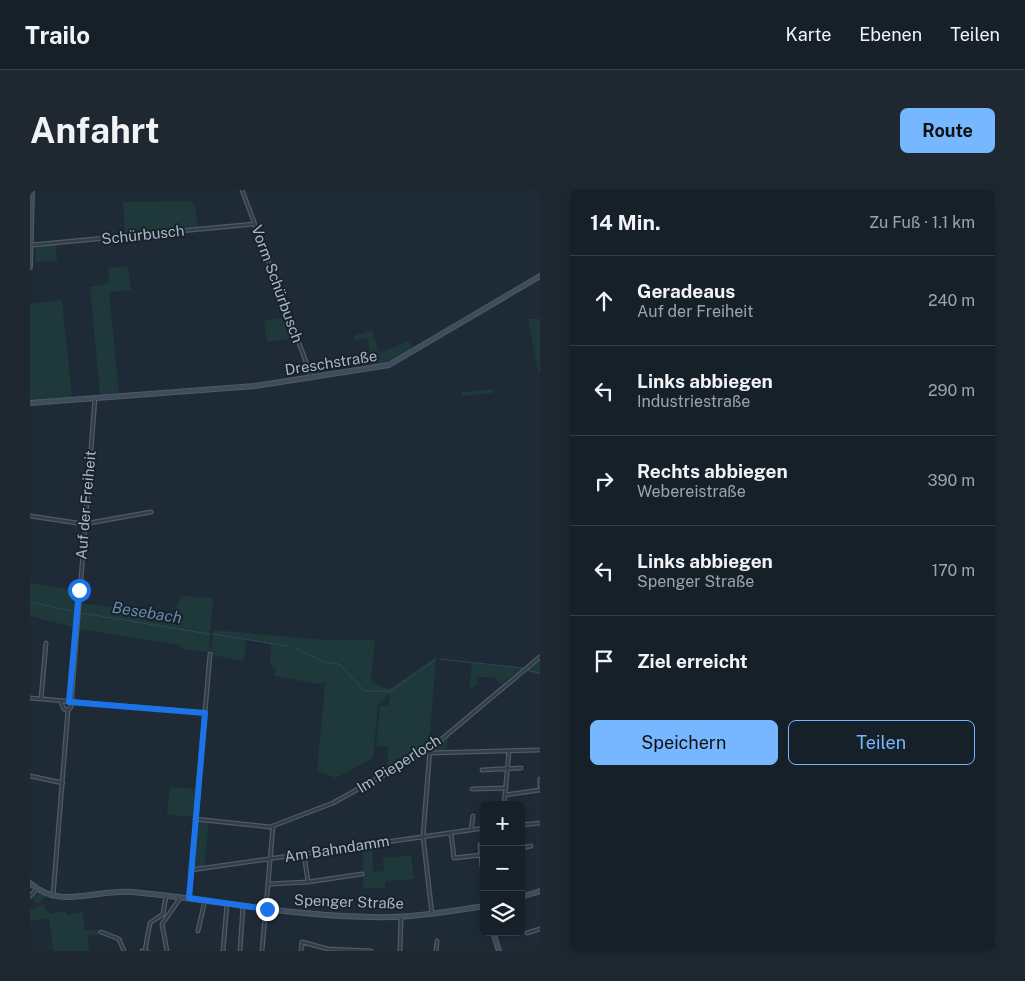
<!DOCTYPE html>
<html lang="de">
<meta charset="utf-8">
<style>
:root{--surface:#162029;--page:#1f2831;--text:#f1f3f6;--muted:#9ea3a8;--line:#353e46;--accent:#76b7ff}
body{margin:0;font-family:"Public Sans",sans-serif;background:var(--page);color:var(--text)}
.controls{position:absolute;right:15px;bottom:15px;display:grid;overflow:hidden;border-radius:8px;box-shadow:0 2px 12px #0003}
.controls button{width:45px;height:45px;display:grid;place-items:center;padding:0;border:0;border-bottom:1px solid var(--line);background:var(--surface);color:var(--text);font:25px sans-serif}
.stop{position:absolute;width:15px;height:15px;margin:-11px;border:4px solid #1a73e8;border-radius:50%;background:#fff}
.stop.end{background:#1a73e8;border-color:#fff;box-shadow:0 1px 5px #0008}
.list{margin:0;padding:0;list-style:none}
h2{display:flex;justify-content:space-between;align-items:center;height:65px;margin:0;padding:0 20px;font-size:21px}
h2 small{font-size:16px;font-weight:400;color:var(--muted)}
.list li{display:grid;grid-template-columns:32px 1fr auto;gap:15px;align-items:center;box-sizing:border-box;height:90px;padding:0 20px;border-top:1px solid var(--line)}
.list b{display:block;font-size:19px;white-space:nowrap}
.list p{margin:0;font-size:16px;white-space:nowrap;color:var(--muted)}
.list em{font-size:16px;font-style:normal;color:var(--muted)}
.actions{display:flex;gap:10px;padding:15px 20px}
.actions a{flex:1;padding:11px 0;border:1px solid var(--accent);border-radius:8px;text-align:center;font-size:18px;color:var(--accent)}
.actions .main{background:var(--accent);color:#111}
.icon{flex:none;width:28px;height:28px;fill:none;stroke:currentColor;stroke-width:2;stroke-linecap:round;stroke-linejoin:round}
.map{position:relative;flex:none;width:510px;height:761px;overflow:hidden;border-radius:8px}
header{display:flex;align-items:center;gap:30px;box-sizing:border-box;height:70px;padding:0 25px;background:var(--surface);border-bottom:1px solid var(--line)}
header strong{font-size:24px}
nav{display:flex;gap:28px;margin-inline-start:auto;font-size:18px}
.intro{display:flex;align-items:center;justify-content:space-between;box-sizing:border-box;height:120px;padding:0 30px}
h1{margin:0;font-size:35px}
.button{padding:12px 22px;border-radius:8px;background:var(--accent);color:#111;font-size:18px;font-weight:700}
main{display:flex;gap:30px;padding:0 30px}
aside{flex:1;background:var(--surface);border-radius:8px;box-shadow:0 2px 12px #0003}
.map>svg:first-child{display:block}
</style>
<header>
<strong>Trailo</strong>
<nav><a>Karte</a><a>Ebenen</a><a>Teilen</a></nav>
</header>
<div class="intro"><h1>Anfahrt</h1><a class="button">Route</a></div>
<main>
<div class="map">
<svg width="510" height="761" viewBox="0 0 510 761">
<rect width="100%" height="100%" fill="#1e2b37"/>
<path fill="#1f3839" d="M160 11 165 16 168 37 95 45 93 12Z
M26 55 27 71 5 72 6 57Z
M98 76 101 100 79 102 89 203 70 205 60 97 79 93 78 78Z
M32 110 42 207 0 211V114Z
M258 127 266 148 237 152 234 131Z
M498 129H510V182L508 181Z
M342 140 349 163 379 151 382 160 358 173 342 176 337 148 325 150 324 146Z
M465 199 462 203 432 206V202Z
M0 393 46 400 43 437 0 426Z
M152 406 182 408 183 411 179 462 151 459V455L47 439 49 413 142 424Z
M183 440 295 450H345L341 489 344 494 359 499 406 467 399 556 357 581 358 557 346 556 350 516 359 515 360 504 348 514 343 568 306 588 287 581 295 494 298 491 288 494 244 486 246 479 240 475 241 454 216 450 214 471 181 465Z
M510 471V485L496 481Z
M442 473 492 478 471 494 463 487H447V495L439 500Z
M418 545 417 561H402L403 557Z
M140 597 166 599 164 627 137 625Z
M167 631 179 632 174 677 163 679Z
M342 657 343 682 354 681 353 668 381 665 384 689 355 691V698H333V658Z
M9 703 16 707 8 714 1 708Z
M14 714 17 722 21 724 35 721 37 725 53 722 55 740H69V745L58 746 59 761H23L19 728 0 731V720Z"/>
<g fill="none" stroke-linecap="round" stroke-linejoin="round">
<path stroke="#2d465e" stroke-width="1" d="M504 0 510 1
M0 412 42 421
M51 423 179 444
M183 444 257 456
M263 457 294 472 309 474 335 501H361L406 469
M409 469 493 478
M496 480 510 483"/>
<g stroke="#4f5a66" stroke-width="5">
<path id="street" d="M212 0 282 188
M2 55 224 34
M0 326 54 334 121 322
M0 508 175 523
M11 509 16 453
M31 512 34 519 38 520
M400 559 393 646 402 724
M399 563 510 560
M452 580 491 578
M0 586 33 593
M510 589V596
M442 599 476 598
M475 605 510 600
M474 615 479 561
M165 629 240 637 303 613 400 559 510 467
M491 635 510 633
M441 640 443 626
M421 643 424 668 451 665 450 655H454
M491 658 501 656
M274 664 278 692
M451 665 452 676
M161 680 454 638
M239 694 278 692 332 684
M0 706 7 699
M23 706 38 520 41 517 65 208
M159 708 180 464
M168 741 175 710
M71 742 89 749 94 761
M497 743 510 739
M115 760 120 733 133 724 136 706
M112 761H117
M137 761 132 734 151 707
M193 761 197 714
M210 761 213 716
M232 761 243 637
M271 761 272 752 298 759 341 761
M370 761 371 727
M406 761 407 751"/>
</g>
<g stroke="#4f5a66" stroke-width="6">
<path id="secondary" d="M0 77 2 0
M0 213 225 196 359 175 510 86
M0 693C30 720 64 699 102 702 189 710 275 729 363 727 393 726 424 721 454 716
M491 707 510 701
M463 742 469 761"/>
</g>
<use href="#street" stroke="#313d48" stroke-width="2.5"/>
<use href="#secondary" stroke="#3f4c5b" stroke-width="4"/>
</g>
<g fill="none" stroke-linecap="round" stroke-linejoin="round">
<path stroke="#1a73e8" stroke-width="6" d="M49 400 39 512 175 523 159 708 237 719"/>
</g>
<g text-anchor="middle" stroke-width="4" stroke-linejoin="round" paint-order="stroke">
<g font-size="15" fill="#abb7c5" stroke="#17222c">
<text transform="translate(113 45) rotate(-6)" y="5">Schürbusch</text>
<text transform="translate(247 94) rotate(70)" y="5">Vorm Schürbusch</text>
<text transform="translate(301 173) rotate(-9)" y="5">Dreschstraße</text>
<text transform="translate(56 315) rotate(-85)" y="5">Auf der Freiheit</text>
<text transform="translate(369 574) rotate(-32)" y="5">Im Pieperloch</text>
<text transform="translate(307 659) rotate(-9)" y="5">Am Bahndamm</text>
<text transform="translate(319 712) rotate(2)" y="5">Spenger Straße</text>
</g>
<g font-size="16" font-style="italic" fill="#688bac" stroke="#17222c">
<text transform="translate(117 422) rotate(9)" y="6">Besebach</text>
</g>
</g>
</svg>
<div class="controls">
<button>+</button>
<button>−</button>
<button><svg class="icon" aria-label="layers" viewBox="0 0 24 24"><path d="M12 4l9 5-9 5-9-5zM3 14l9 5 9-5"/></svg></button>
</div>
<div class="stop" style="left:49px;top:400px"></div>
<div class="stop end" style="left:237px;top:719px"></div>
</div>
<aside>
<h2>14 Min.<small>Zu Fuß · 1.1 km</small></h2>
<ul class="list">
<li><svg class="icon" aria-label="ahead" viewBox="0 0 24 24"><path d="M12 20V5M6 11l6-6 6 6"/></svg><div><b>Geradeaus</b><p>Auf der Freiheit</p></div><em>240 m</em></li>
<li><svg class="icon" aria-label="left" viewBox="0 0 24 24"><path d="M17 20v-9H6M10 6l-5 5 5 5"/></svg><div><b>Links abbiegen</b><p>Industriestraße</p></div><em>290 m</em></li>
<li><svg class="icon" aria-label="right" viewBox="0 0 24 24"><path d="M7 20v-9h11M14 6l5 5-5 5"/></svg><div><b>Rechts abbiegen</b><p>Webereistraße</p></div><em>390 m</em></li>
<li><svg class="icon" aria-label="left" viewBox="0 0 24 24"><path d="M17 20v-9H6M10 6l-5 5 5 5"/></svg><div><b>Links abbiegen</b><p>Spenger Straße</p></div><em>170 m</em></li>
<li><svg class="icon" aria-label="arrive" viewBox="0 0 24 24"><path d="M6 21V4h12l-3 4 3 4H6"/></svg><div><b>Ziel erreicht</b></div></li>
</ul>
<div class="actions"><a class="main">Speichern</a><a>Teilen</a></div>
</aside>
</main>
